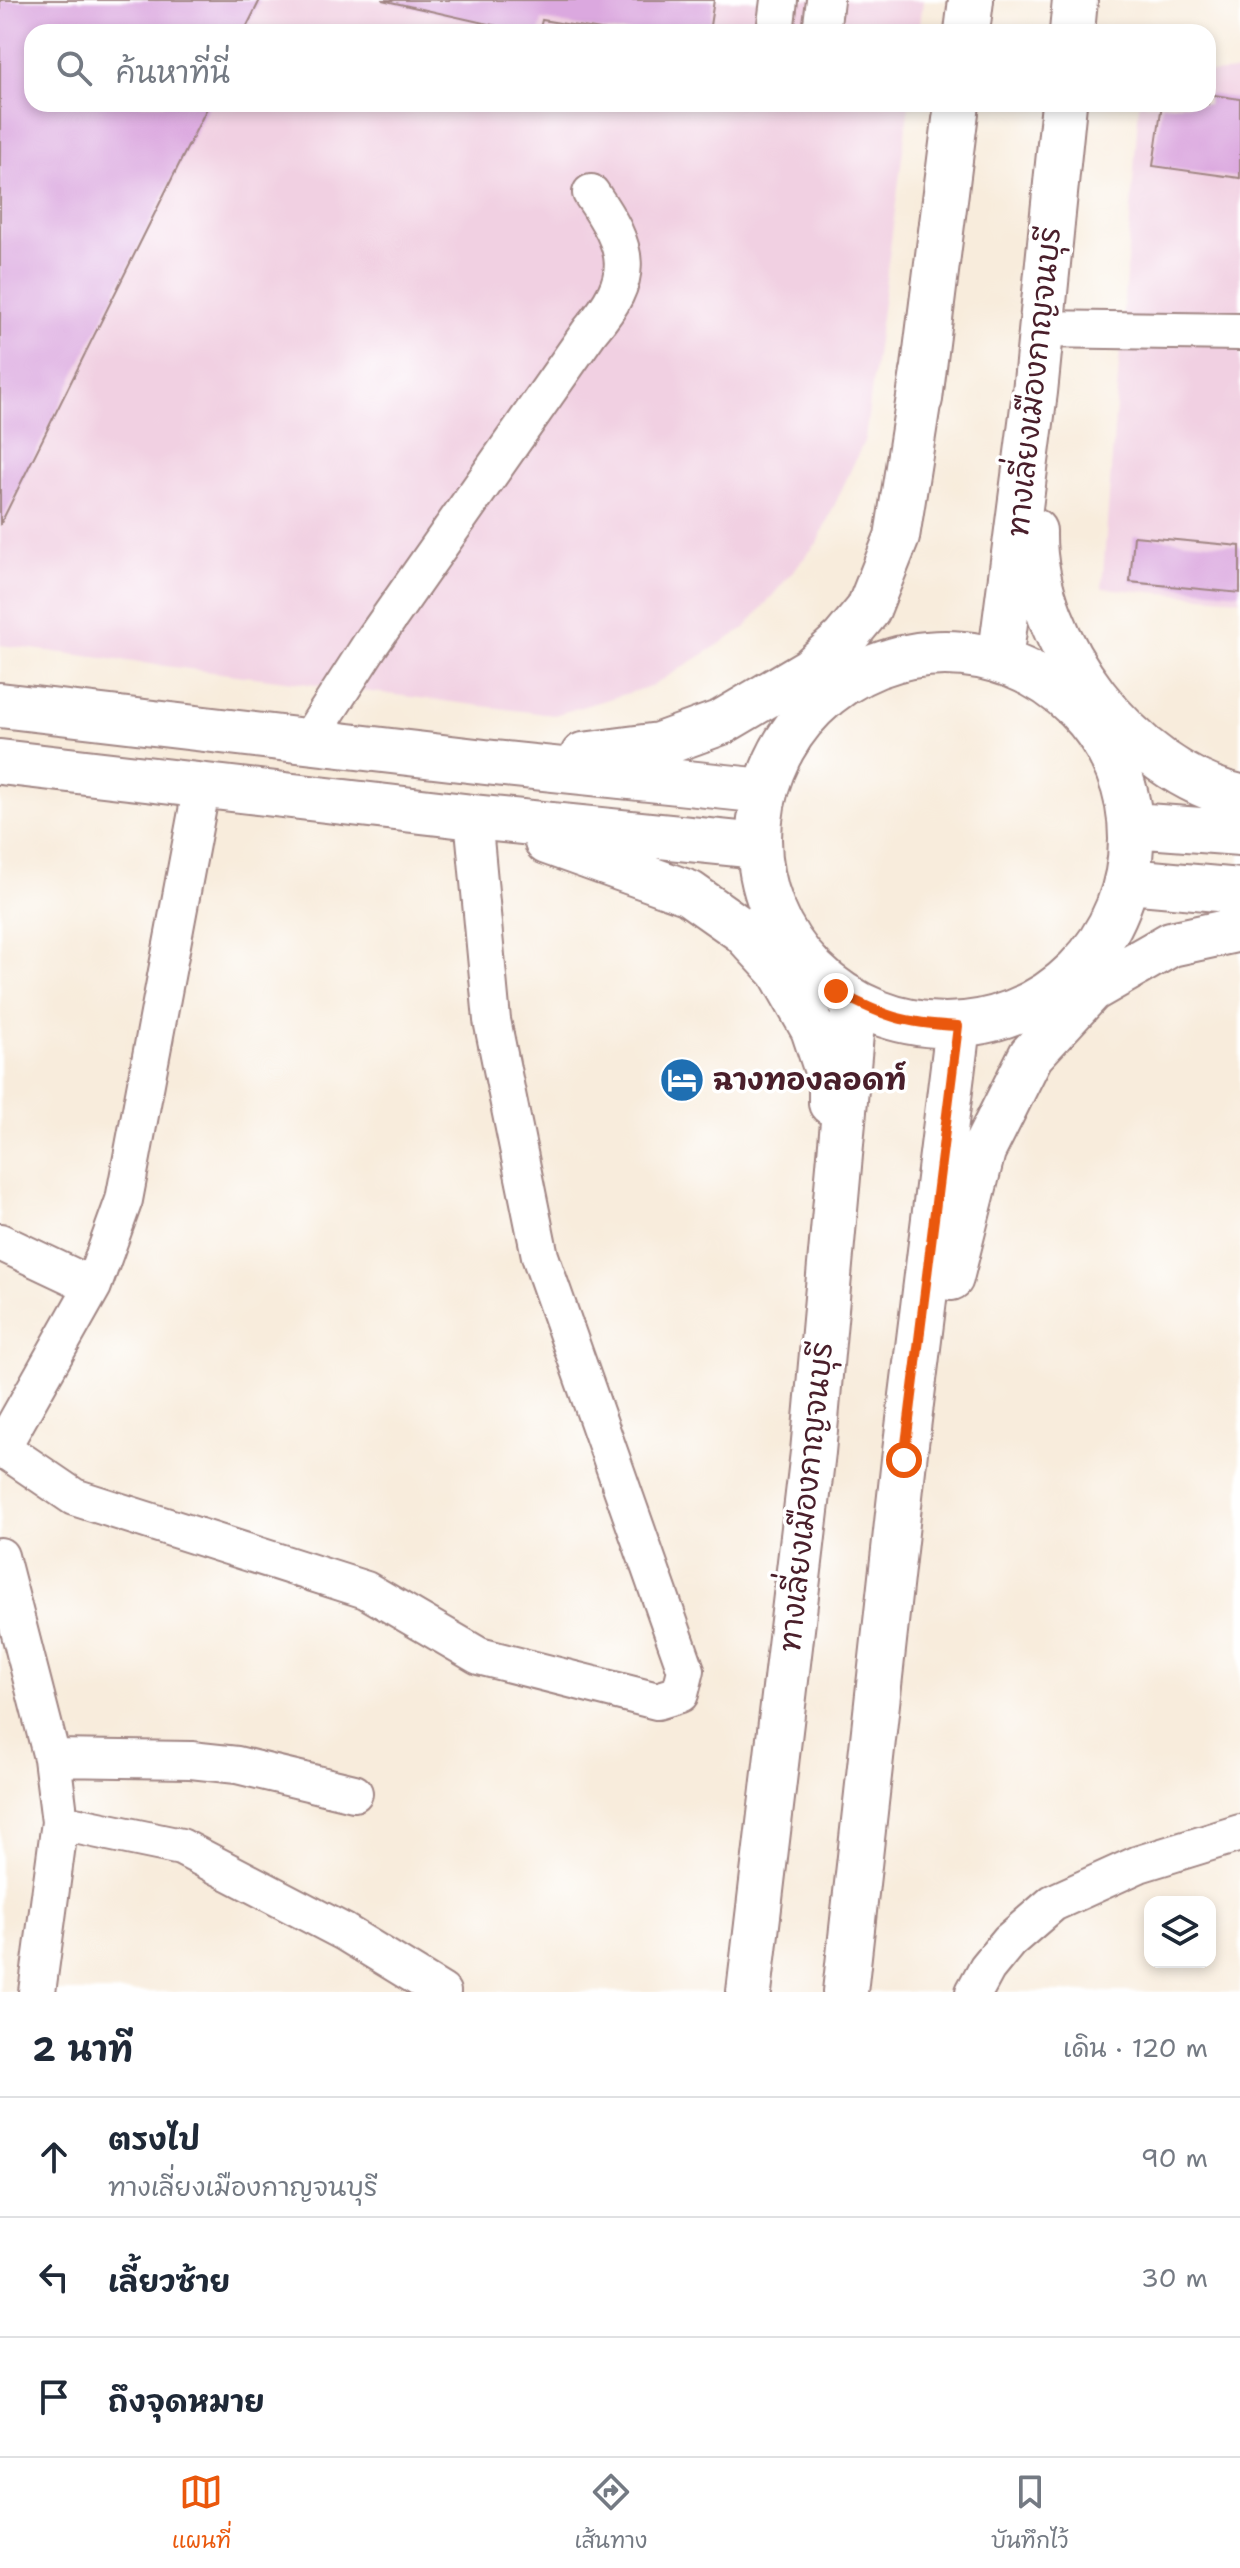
<!DOCTYPE html>
<html lang="th">
<meta charset="utf-8">
<style>
:root{--surface:#fff;--page:#f2f2f3;--text:#1f2937;--muted:#747a83;--line:#e0e1e3;--accent:#ea580c}
body{margin:0;font-family:"Shantell Sans","Playpen Sans Thai",sans-serif;background:var(--page);color:var(--text)}
.controls{position:absolute;right:24px;bottom:24px;display:grid;overflow:hidden;border-radius:16px;box-shadow:0 4px 12px #0003}
.controls button{width:72px;height:72px;display:grid;place-items:center;padding:0;border:0;border-bottom:2px solid var(--line);background:var(--surface);color:var(--text);font:40px sans-serif}
.stop{position:absolute;width:24px;height:24px;margin:-18px;border:6px solid #ea580c;border-radius:50%;background:#fff}
.stop.end{background:#ea580c;border-color:#fff;box-shadow:0 2px 8px #0008}
.list{margin:0;padding:0;list-style:none}
h2{display:flex;justify-content:space-between;align-items:center;height:104px;margin:0;padding:0 32px;font-size:34px}
h2 small{font-size:26px;font-weight:400;color:var(--muted)}
.list li{display:grid;grid-template-columns:52px 1fr auto;gap:24px;align-items:center;box-sizing:border-box;height:120px;padding:0 32px;border-top:2px solid var(--line)}
.list b{display:block;font-size:30px;white-space:nowrap}
.list p{margin:0;font-size:26px;white-space:nowrap;color:var(--muted)}
.list em{font-size:26px;font-style:normal;color:var(--muted)}
.icon{flex:none;width:44px;height:44px;fill:none;stroke:currentColor;stroke-width:2;stroke-linecap:round;stroke-linejoin:round}
.map{position:relative;flex:none;width:1240px;height:1992px;overflow:hidden}
.search{position:absolute;background:var(--surface);box-shadow:0 4px 12px #0003;left:24px;right:24px;top:24px;height:88px;display:flex;align-items:center;gap:20px;box-sizing:border-box;padding:0 28px;border-radius:24px;color:var(--muted);font-size:30px}
.sheet{height:464px;background:var(--surface)}
nav{display:flex;justify-content:space-around;align-items:center;box-sizing:border-box;height:112px;border-top:2px solid var(--line);background:var(--surface);font-size:22px;color:var(--muted)}
nav a{display:grid;justify-items:center;gap:4px}
nav .on{color:var(--accent)}
.map>svg:first-child{display:block}
</style>
<div class="map">
<svg width="1240" height="1992" viewBox="0 0 1240 1992">
<rect width="100%" height="100%" fill="#fff"/>
<filter id="ink" filterUnits="userSpaceOnUse"><feTurbulence type="fractalNoise" baseFrequency=".0125" numOctaves="2"/><feDisplacementMap in="SourceGraphic" scale="16" xChannelSelector="R" yChannelSelector="G"/><feConvolveMatrix kernelMatrix="1 2 1 2 8 2 1 2 1" color-interpolation-filters="sRGB"/></filter>
<filter id="wash" filterUnits="userSpaceOnUse"><feTurbulence type="fractalNoise" baseFrequency=".006" numOctaves="4" result="noise"/><feDisplacementMap in="SourceGraphic" scale="32" xChannelSelector="R" yChannelSelector="G"/><feGaussianBlur stdDeviation="1.8" result="paint"/><feColorMatrix in="noise" values="0 0 0 0 0 0 0 0 0 0 0 0 0 0 0 0 0 1.4 0 .05"/><feComposite in="paint" operator="in"/></filter>
<g filter="url(#wash)">
<rect width="100%" height="100%" fill="#f8ecdc"/>
<path fill="#f1d0e2" d="M0 0H923L919 32H32V104H909L865 439 817 543 744 629 652 686 554 715 0 645Z
M1240 71V599L1102 588 1139 104H1208V73Z"/>
<g id="blocks">
<path fill="#dba8df" d="M0 0H260L244 32H32V104H209L0 525Z
M382 0H714L709 32H612L542 20 539 32H523Z
M1208 94 1240 99V178L1153 166 1162 104H1208Z
M1134 536 1240 546V593L1130 582Z"/>
</g>
</g>
<g filter="url(#ink)">
<use href="#blocks" fill-opacity="0" stroke="#a18684" stroke-width="2"/>
<g fill="none" stroke-linecap="round" stroke-linejoin="round">
<g stroke="#a18684" stroke-width="40">
<path id="minor" d="M775 32 779 0
M821 32 825 0
M1041 329 1240 332
M308 741 370 645 590 331C637 276 630 250 591 193
M0 1242 93 1286
M2 1448 74 1497 366 1590 479 1656 657 1701 680 1694 686 1670 540 1256 492 1020 473 817
M0 1451 93 1286 124 1200 202 785
M0 1556 52 1758 60 1822 37 1992
M52 1758 191 1760 237 1765 354 1793
M60 1822 181 1847 344 1932 442 1992
M974 1992 987 1968 1009 1941 1053 1903 1139 1864 1240 1833"/>
</g>
<g stroke="#a18684" stroke-width="48">
<path id="major" d="M967 32 971 0
M1072 32 1075 0
M920 399 957 104
M1034 531C1032 641 1131 773 1240 797
M759 839a186 186 0 1 1 372 0a186 186 0 1 1-372 0Z
M1000 661 1035 392 1064 104
M0 705 485 762 764 791
M583 755 659 745 722 722 810 670 843 640 868 610 897 537 923 372
M0 762 473 817 758 846
M1133 825 1240 833
M547 842 689 893 743 931 780 971 813 1029 831 1083V1103
M1129 881 1240 891
M951 1278 983 1151 1031 1055 1091 990 1171 944 1240 929
M749 1992 813 1452 854 1001
M845 1992 904 1460 958 1026"/>
</g>
<use href="#minor" stroke="#fff" stroke-width="36"/>
<use href="#major" stroke="#fff" stroke-width="44"/>
</g>
</g>
<g fill="none" stroke-linecap="round" stroke-linejoin="round" filter="url(#ink)">
<path stroke="#ea580c" stroke-width="10" d="M836 991C884 1017 904 1023 958 1026L904 1460"/>
</g>
<defs>
<g id="hotel-disc" transform="scale(2.3)"><circle r="9.5" fill="#1f6fb2" stroke="#fff"/><path d="M-6-4.5h1.5V1H6V5H4.5V3h-9V5H-6ZM-4 0a1.8 1.8 0 1 1 3.6 0ZM.5 0V-2.5h3Q6-2.5 6 0Z" fill="#fff"/></g>
</defs>
<g fill-rule="evenodd">
<use href="#hotel-disc" x="682" y="1080"/>
</g>
<g text-anchor="middle" stroke-width="7" stroke-linejoin="round" paint-order="stroke">
<g font-size="30" fill="#4a1f2b" stroke="#fff">
<text transform="translate(1034 382) rotate(-84)" y="10">ทางเลี่ยงเมืองกาญจนบุรี</text>
<text transform="translate(806 1497) rotate(-84)" y="10">ทางเลี่ยงเมืองกาญจนบุรี</text>
</g>
<g font-size="30" font-weight="bold" fill="#4a1f2b" stroke="#fff" text-anchor="start">
<text x="713" y="1090">ฉางทองลอดท์</text>
</g>
</g>
</svg>
<div class="controls">
<button><svg class="icon" aria-label="layers" viewBox="0 0 24 24"><path d="M12 4l9 5-9 5-9-5zM3 14l9 5 9-5"/></svg></button>
</div>
<div class="stop" style="left:904px;top:1460px"></div>
<div class="stop end" style="left:836px;top:991px"></div>
<div class="search"><svg class="icon" aria-label="search" viewBox="0 0 24 24"><circle cx="10" cy="10" r="6"/><path d="M15 15l6 6"/></svg>ค้นหาที่นี่</div>
</div>
<section class="sheet">
<h2>2 นาที<small>เดิน · 120 m</small></h2>
<ul class="list">
<li><svg class="icon" aria-label="ahead" viewBox="0 0 24 24"><path d="M12 20V5M6 11l6-6 6 6"/></svg><div><b>ตรงไป</b><p>ทางเลี่ยงเมืองกาญจนบุรี</p></div><em>90 m</em></li>
<li><svg class="icon" aria-label="left" viewBox="0 0 24 24"><path d="M17 20v-9H6M10 6l-5 5 5 5"/></svg><div><b>เลี้ยวซ้าย</b></div><em>30 m</em></li>
<li><svg class="icon" aria-label="arrive" viewBox="0 0 24 24"><path d="M6 21V4h12l-3 4 3 4H6"/></svg><div><b>ถึงจุดหมาย</b></div></li>
</ul>
</section>
<nav>
<a class="on"><svg class="icon" aria-label="map" viewBox="0 0 24 24"><path d="M3 6l6-2 6 2 6-2v14l-6 2-6-2-6 2zM9 4v14M15 6v14"/></svg>แผนที่</a>
<a><svg class="icon" aria-label="directions" viewBox="0 0 24 24"><path d="M12 3l9 9-9 9-9-9zM9 14v-3h6M13 9l2 2-2 2"/></svg>เส้นทาง</a>
<a><svg class="icon" aria-label="saved" viewBox="0 0 24 24"><path d="M7 4h10v16l-5-4-5 4z"/></svg>บันทึกไว้</a>
</nav>
